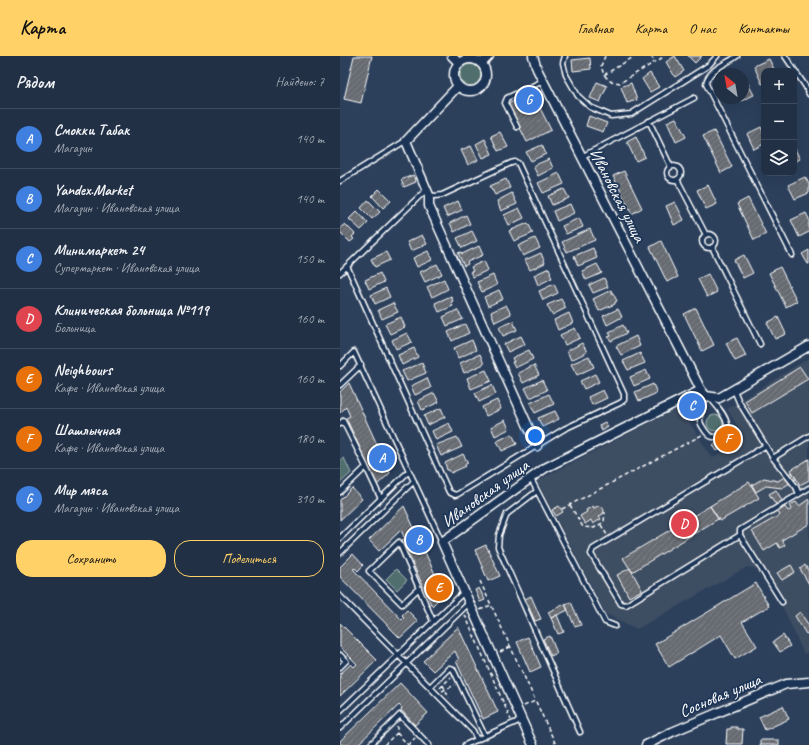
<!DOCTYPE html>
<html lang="ru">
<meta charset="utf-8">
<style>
:root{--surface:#213045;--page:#2d3c50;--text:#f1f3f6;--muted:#a2a9b3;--line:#3e4b5e;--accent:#ffd166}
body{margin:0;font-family:Caveat,sans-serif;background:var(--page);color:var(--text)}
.controls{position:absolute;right:12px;top:12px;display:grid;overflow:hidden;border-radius:8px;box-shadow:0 4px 16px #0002}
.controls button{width:36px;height:36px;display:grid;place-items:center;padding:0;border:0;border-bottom:1px solid var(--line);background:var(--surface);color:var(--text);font:20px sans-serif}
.compass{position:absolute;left:373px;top:12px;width:36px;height:36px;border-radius:50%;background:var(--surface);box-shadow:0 4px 16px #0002;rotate:329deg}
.you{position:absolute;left:195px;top:380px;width:14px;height:14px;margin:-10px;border:3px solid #fff;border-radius:50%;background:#1a73e8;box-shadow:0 0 0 6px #1a73e833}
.badge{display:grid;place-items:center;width:26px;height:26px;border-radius:50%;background:var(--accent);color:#fff;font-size:13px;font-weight:700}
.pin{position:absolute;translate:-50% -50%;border:2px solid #fff;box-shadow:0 1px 4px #0006}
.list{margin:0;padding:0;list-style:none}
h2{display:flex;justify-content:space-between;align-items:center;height:52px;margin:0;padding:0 16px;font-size:17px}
h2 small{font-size:13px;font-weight:400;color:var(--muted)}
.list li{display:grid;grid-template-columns:26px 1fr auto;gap:12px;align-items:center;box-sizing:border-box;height:60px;padding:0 16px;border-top:1px solid var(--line)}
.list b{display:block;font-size:15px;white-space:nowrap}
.list p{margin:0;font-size:13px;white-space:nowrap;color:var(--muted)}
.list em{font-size:13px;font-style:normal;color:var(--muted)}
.actions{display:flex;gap:8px;padding:12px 16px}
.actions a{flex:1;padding:9px 0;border:1px solid var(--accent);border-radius:16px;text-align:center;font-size:14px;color:var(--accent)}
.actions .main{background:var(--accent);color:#111}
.icon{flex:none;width:22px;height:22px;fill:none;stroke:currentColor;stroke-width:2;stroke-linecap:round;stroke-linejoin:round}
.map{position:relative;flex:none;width:469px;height:689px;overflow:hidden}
header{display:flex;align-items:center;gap:24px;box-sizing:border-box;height:56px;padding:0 20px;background:var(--accent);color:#111}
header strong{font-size:19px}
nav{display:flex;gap:22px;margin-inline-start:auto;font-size:14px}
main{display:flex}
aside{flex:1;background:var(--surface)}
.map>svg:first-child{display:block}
</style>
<header>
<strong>Карта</strong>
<nav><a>Главная</a><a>Карта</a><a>О нас</a><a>Контакты</a></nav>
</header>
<main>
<aside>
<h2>Рядом<small>Найдено: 7</small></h2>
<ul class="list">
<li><span class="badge" style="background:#3f7fe0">A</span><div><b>Смокки Табак</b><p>Магазин</p></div><em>140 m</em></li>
<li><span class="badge" style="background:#3f7fe0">B</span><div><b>Yandex.Market</b><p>Магазин · Ивановская улица</p></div><em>140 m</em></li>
<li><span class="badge" style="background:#3f7fe0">C</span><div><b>Минимаркет 24</b><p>Супермаркет · Ивановская улица</p></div><em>150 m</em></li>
<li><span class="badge" style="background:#e0444e">D</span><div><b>Клиническая больница №119</b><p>Больница</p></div><em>160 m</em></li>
<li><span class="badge" style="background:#e8710a">E</span><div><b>Neighbours</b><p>Кафе · Ивановская улица</p></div><em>160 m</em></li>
<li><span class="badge" style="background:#e8710a">F</span><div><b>Шашлычная</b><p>Кафе · Ивановская улица</p></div><em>180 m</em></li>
<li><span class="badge" style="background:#3f7fe0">G</span><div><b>Мир мяса</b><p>Магазин · Ивановская улица</p></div><em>310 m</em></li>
</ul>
<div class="actions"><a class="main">Сохранить</a><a>Поделиться</a></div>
</aside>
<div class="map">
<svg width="469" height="689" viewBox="0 0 469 689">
<defs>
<pattern id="building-hatch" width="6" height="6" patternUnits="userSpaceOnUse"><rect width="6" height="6" fill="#666b71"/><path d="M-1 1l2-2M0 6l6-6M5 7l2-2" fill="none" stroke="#7d8186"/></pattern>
</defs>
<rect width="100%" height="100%" fill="#2c405c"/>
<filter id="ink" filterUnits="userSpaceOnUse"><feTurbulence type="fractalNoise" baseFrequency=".025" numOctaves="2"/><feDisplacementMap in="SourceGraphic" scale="8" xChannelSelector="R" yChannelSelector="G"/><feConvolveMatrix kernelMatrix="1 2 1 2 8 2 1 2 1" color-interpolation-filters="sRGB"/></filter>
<g filter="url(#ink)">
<path fill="#3d4d62" d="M469 302V596L464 598 444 554 418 513 407 511 297 573 266 558 197 425 340 351 372 402 405 382 387 353Z"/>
<path fill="#4f6e6d" stroke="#a7b6b6" d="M120 19a11 11 0 1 1 22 0a11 11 0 1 1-22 0Z
M367 367a8 8 0 1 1 16 0a8 8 0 1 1-16 0Z
M4 402 11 417 0 427V404Z
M56 513 67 524 57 534 46 523Z"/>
<path fill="url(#building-hatch)" stroke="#fff" d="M14 0H32L21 47 4 43Z
M335 0 344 15 335 21 326 6Z
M348 0H362L355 7Z
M250 2 251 13 233 15 232 4Z
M429 3 435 15H424V27L422 28 414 10Z
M310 17 319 31 310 36 302 23Z
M406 24 414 39 401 45 400 42H403V25Z
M257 26 267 30 260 46 250 42Z
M291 27 297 44 287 47 281 31Z
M192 36 211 74 187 86 168 48Z
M249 60 267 67 263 76 246 70Z
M336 62 346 81 336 86 327 66Z
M421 71 424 78V88L414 93 407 78Z
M374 75 392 111 381 117 363 80Z
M160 76 168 91 158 95 151 80Z
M296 81 305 101 296 105 287 86Z
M145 83 152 98 143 102 136 88Z
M202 89 206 98 191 105 186 96Z
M131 90 138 104 128 109 121 94Z
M454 91 460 103 454 106Z
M209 103 213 112 198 120 193 110Z
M284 115 302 152 292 158 273 120Z
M219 117 224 128 203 137 198 127Z
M73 119 76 126 64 131 61 124Z
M465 121 469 128V137L455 143 448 129Z
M166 123 170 132 155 139 150 130Z
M368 129 377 148 366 153 357 134Z
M39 133 51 145 43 152 32 140Z
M224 133 229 142 212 149 208 140Z
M172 137 177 148 161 155 157 145Z
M408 142 426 178 414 184 397 148Z
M28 144 40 156 32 163 21 152Z
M118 145 122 154 107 161 103 152Z
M335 146 344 164 334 169 326 150Z
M230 148 234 157 217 165 213 155Z
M179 152 184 162 169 169 164 159Z
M17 155 28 167 21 174 9 163Z
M466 157 469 163V176L459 181 451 164Z
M126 159 130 168 114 176 110 167Z
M239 162 243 171 226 178 222 170Z
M188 167 193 177 174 185 169 175Z
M5 168 15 178 12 181 14 183 10 186 0 176V172Z
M250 173 255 184 227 196 222 186Z
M132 175 137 185 122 192 117 182Z
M82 179 87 188 71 195 67 186Z
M195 182 200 192 183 200 178 190Z
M321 185 338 221 327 226 310 191Z
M139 190 143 199 127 206 128 208 124 210 118 197 121 196 122 198Z
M253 192 257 202 238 210 234 200Z
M469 194V208H468L462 198Z
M88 195 92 204 77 211 73 202Z
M46 196 50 204 35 211 31 203Z
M201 197 205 207 190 214 185 204Z
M404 199 413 217 403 222 394 204Z
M144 205 148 214 133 221 130 216 133 215 131 211Z
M97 208 102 218 85 226 80 216Z
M257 208 262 217 246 224 242 215Z
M440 211 457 245 446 251 429 217Z
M209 212 211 217 210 218 212 222 198 229 194 219Z
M40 217 44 226 29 233 25 224Z
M368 218 377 236 367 241 358 223Z
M153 219 157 229 142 236 137 226Z
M264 222 268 231 253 237 249 229Z
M104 223 108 233 92 241 87 231Z
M214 228 218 237 203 244 199 235Z
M46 232 50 241 35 248 31 239Z
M159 234 163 243 148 250 144 241Z
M271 234 272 237H273L277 245 275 246V248L259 255 253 243Z
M111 240 113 245 111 246 113 250 99 256 95 247Z
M221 243 226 252 212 259 207 249Z
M53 247 58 256 42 263 38 254Z
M166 249 171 258 155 266 151 256Z
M356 252 374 289 362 295 344 258Z
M278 253 282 261 267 269 263 260Z
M117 254 123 263 107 270 103 261Z
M229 257 233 267 218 274 214 264Z
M61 261 65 271 50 278 45 268Z
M438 261 446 278 435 283 427 267Z
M173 265 177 274 163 280 159 271Z
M125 268 129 277 112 285 108 276Z
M283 269 287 277 271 285 268 281 271 280 269 276Z
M235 272 240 282 225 289 220 279Z
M67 277 72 286 56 293 52 284Z
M181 280 185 288 168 296 164 288Z
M296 280 300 290 281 299 276 290Z
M397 282 406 300 395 305 386 287Z
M132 284 136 294 118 302 114 292Z
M242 287 247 296 231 304 227 295Z
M74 292 78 301 62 309 58 299Z
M189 294 193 303 175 312 172 306H174L172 302Z
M300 297 305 307 288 314 283 305Z
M140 298 144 308 124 317 120 307Z
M249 300 254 311 237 319 231 308Z
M82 307 86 317 67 325 62 315Z
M194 309 199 319 183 327 178 317Z
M460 311 468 323 412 357 405 345Z
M146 314 151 325 131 333 127 322Z
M306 314 310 323 294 330 290 321Z
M255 318 259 326 244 333 240 325Z
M87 322 91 332 75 339 71 330Z
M202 324 207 334 190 342 185 332Z
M9 327 50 417 37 429 6 362 10 360 6 351 0 357V336Z
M313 328 317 337 299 345 295 336Z
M152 329 156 338 139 346 135 337Z
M263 334 267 342 252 349 248 341Z
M94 337 99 346 82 354 78 345Z
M209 338 214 348 195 357 190 347Z
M157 344 161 353 146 360 142 351Z
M352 344 357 353 345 359 340 351Z
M101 352 105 361 88 369 84 360Z
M215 355 219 363 202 371 198 362Z
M165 364 169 373 155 380 151 371Z
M265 366 268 371 262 375 259 369Z
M109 367 113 376 96 384 92 375Z
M172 378 177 388 162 395 157 385Z
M391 378 395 384 377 395 373 389Z
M117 381 122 391 101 400 96 389Z
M123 398 128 407 125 408 126 410 111 417 109 414H107L105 407Z
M469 403V424L460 429 451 414Z
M452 416 456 423 442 432 426 430 416 436 412 429 424 422 438 425Z
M409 426 419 442 380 465 370 450Z
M12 432 22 443 0 464V444Z
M436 434 443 446 437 450 429 438Z
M469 443V468L442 484 445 489 440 492 437 487 424 495 412 475 440 459 438 456 445 451 448 455 452 453 450 449 456 446 459 450Z
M64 450 104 538 92 550 62 484 65 483 61 474 39 495 29 484Z
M219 450 223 456 216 460 212 454Z
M253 450 254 452 258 450 262 451 264 454 263 458 259 460 261 463 253 468 251 464 245 468 240 460 247 456 246 454Z
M370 450 378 463 292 516 283 502Z
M146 489 160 520 148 525 135 494Z
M13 498 23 509 18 515 15 512 13 513 62 564 64 562 62 559 67 554 78 565 60 582 0 521V511Z
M451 509 455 516 442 524 437 517Z
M465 509 469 516V528L460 513Z
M290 512 302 534 289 541 277 519Z
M416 527 429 550 402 566 417 590 395 603 381 579 329 611 315 588Z
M139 532 145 544 140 546 135 534Z
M191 540 201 563 195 565 185 543Z
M231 546 241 569 235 571 225 548Z
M225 548 228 554 211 562 208 556Z
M460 556 469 570V576L466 578 455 560Z
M217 559 224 576 218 578 211 562Z
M0 567 37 604 0 640V618L11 608 14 611 17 608 0 591Z
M118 571 158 656 143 663 116 605 119 604 115 595 93 615 83 605Z
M443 579 450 590 440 596 433 586Z
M210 580 217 597 211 600 203 583Z
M188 581 201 611 190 616 177 586Z
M60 627 88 657 75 669 61 654 62 652 59 649 17 689H0V685Z
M443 650 449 663 425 674 419 661Z
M391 671H397V673H403L402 688H386L387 673H391Z
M420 684H439V689H420Z"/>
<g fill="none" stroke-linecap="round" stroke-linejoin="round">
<g stroke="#fff" stroke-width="7">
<path id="lane" d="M225 0 223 7 226 19 238 40 250 51 271 60 291 58 369 9 377 0
M397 0C387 8 368 13 366 28L452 199
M445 0 466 31 469 38
M309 65 331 111
M177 71 165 47 167 42 203 25
M241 101 354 42
M327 117a7 7 0 1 1 14 0a7 7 0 1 1-14 0Z
M337 123 366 179
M0 125 65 85
M362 185a7 7 0 1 1 14 0a7 7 0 1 1-14 0Z
M372 191 420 288
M7 210 109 436 115 439 118 438 224 373 280 347 284 344V338L178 107 175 106 171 107 102 139 95 140 89 139
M0 217 87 133
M0 310 14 296 102 486
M0 329 21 309
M394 334 399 346 433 402 469 380
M366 340C364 348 359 357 360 364 360 368 362 370 364 373 366 376 368 380 373 381 379 382 388 374 387 368 385 358 376 349 370 342
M0 368 3 365 26 411
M425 390 253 493 251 498 281 548 286 549 400 479 442 546
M433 402 456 431 459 438
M191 423 265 566 275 570
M197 435 167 458 159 479 158 491 240 676
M0 436 26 411 41 443
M400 479V474L469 432
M0 482 69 415
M0 497 74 425
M78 533 62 548 29 515 59 486 93 565
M0 540 133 675 137 684
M0 599 6 605 0 611
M90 631 109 612 113 613 145 680
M0 655 124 536
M0 672 129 547
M30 689 60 659 89 689
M125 689 181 664"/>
</g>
<g stroke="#fff" stroke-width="11">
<path id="street" d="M112 0 119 7
M193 0 197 13 361 334 366 340 379 342 469 290
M114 19a16 16 0 1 1 32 0a16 16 0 1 1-32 0Z
M142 7 149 0
M118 30 66 85 89 139V150L197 390
M193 689 102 486 205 412 361 334
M306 689 332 676 446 628 469 626"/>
</g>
<path stroke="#fff" stroke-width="1.5" stroke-dasharray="4 3" stroke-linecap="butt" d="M265 0 261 10 264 19 270 25 280 27 325 0
M311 0 315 6
M264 19 295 0
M230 449 243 471 254 472 264 466 265 456
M222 453 362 379
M261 469 267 479
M140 525 216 689
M140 554 151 549
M125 559 171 664
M160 596 170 591
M103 629 109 642
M100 632 111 621
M102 635 115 629
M184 650 195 645
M57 677 68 689
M44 689 57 677V670
M68 689 75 682"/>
<use href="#lane" stroke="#1d3557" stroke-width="4"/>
<use href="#street" stroke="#1d3557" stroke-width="8"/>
</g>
</g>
<g text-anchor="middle" stroke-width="3.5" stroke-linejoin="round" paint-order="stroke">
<g font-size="17" fill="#fff" stroke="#1d3557">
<text transform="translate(278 139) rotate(63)" y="6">Ивановская улица</text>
<text transform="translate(145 437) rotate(-36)" y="6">Ивановская улица</text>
<text transform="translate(380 639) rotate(-23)" y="6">Сосновая улица</text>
</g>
</g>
</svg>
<div class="controls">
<button>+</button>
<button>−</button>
<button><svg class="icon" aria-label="layers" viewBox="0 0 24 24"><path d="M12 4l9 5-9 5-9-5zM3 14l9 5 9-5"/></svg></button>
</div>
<svg class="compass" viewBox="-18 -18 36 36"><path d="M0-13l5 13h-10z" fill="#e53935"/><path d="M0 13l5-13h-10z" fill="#a2a9b3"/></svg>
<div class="you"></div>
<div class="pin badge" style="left:42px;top:402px;background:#3f7fe0">A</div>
<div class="pin badge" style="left:79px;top:484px;background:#3f7fe0">B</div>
<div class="pin badge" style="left:352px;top:350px;background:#3f7fe0">C</div>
<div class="pin badge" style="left:344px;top:468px;background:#e0444e">D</div>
<div class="pin badge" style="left:99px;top:532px;background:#e8710a">E</div>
<div class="pin badge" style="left:388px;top:383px;background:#e8710a">F</div>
<div class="pin badge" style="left:189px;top:44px;background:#3f7fe0">G</div>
</div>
</main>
